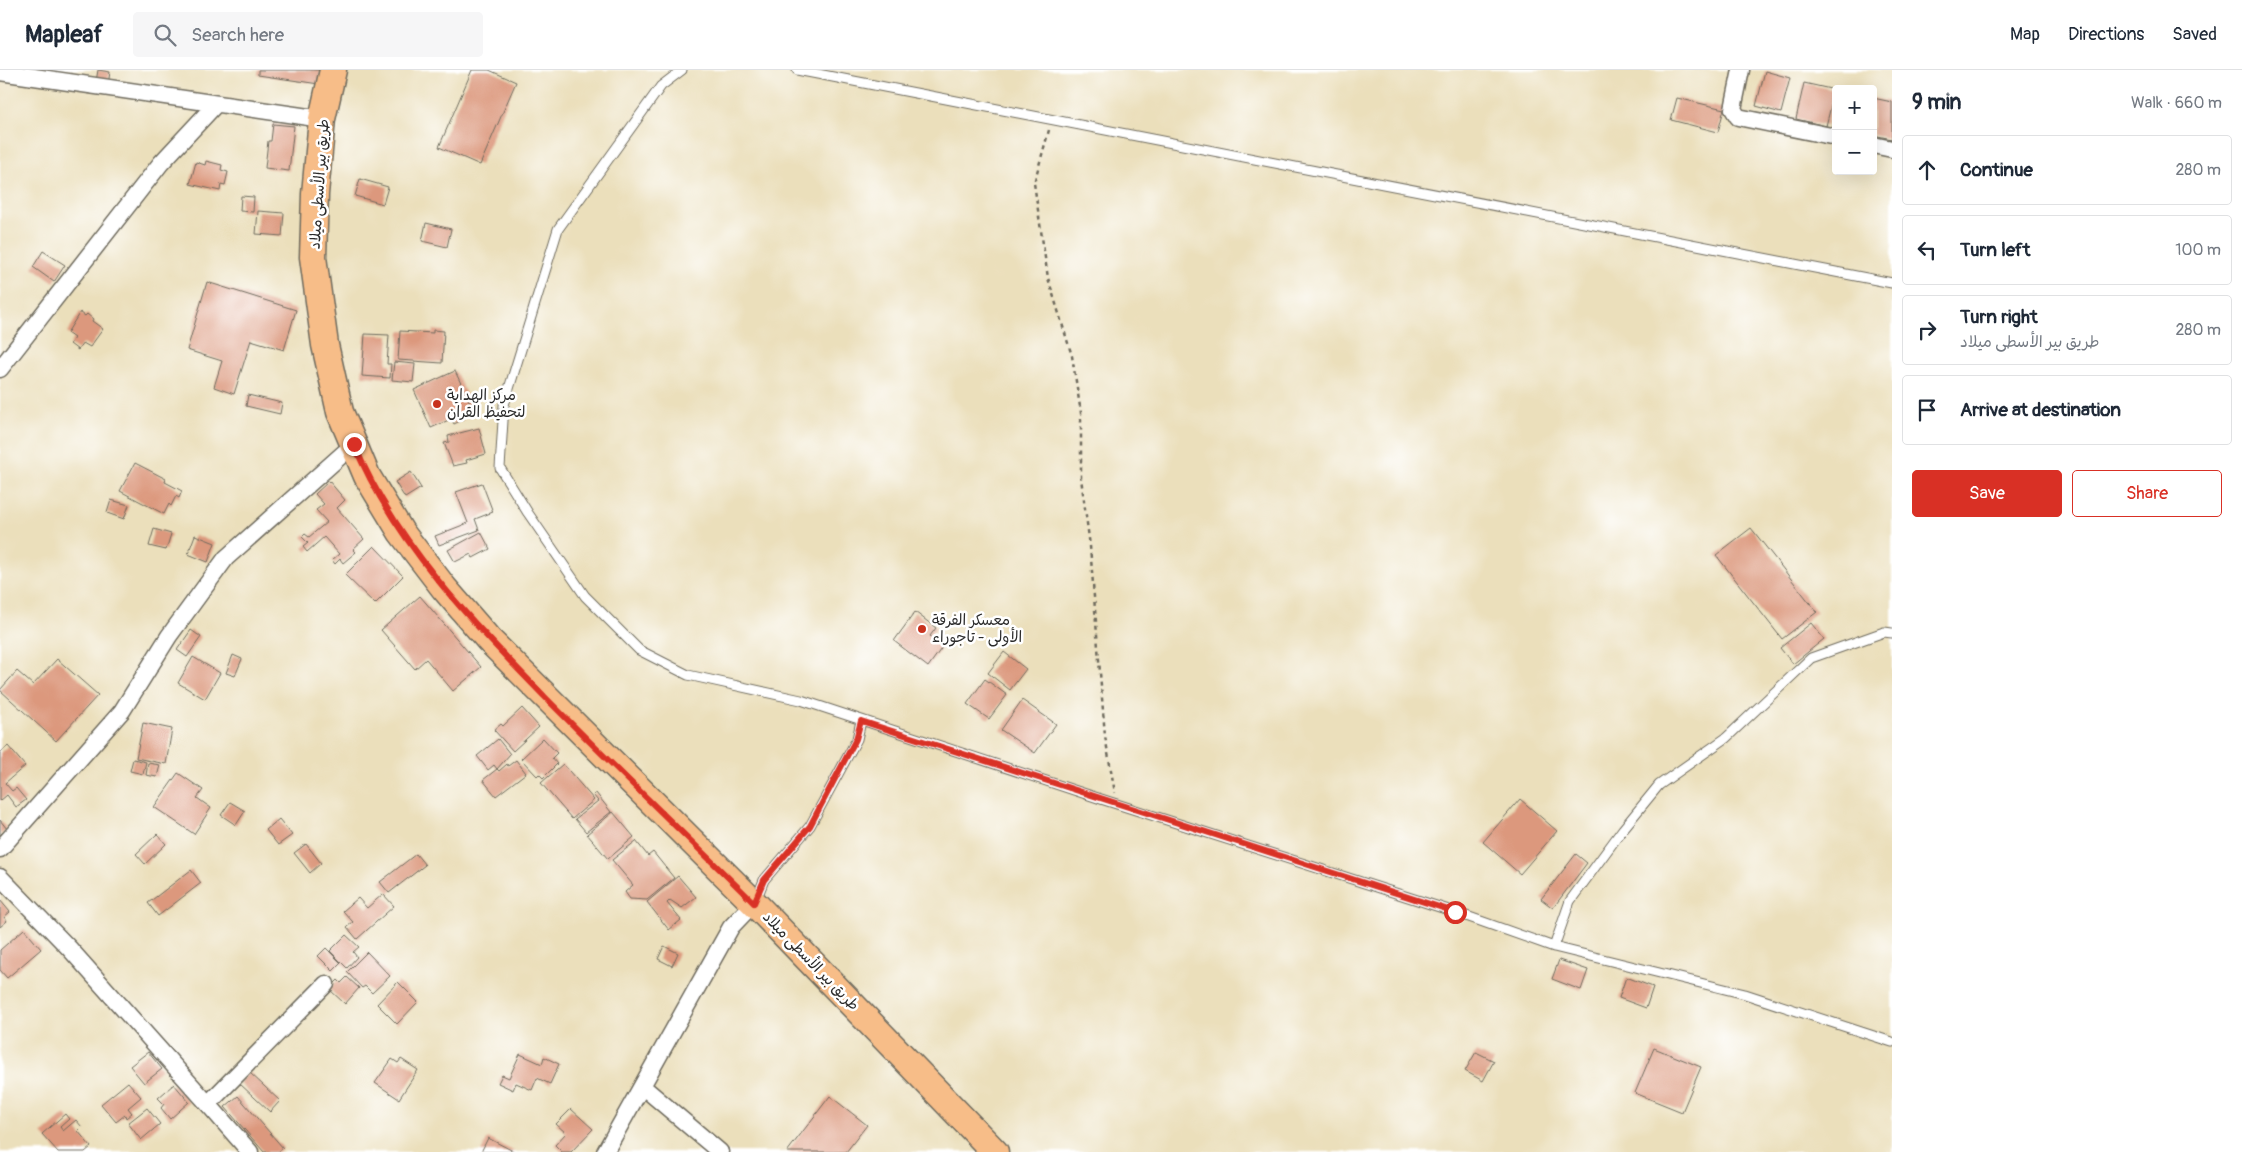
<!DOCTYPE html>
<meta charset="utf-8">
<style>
:root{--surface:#fff;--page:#f6f6f7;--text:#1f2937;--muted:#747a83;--line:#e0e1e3;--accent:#d93025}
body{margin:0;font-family:Pangolin,"Playpen Sans Arabic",sans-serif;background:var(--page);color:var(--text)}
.controls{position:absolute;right:15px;top:15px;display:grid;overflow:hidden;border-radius:5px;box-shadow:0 5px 20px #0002}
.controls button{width:45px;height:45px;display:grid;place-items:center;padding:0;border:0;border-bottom:1px solid var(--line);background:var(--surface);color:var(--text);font:25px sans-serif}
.stop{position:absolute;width:15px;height:15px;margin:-11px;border:4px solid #d93025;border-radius:50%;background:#fff}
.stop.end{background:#d93025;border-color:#fff;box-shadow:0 1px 5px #0008}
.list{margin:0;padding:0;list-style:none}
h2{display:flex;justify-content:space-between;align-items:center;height:65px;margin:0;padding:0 20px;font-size:21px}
h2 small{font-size:16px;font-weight:400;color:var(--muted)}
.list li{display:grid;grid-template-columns:32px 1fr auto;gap:15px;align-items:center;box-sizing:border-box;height:70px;margin:0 10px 10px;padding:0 10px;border:1px solid var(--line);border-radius:5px}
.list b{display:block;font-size:19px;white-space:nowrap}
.list p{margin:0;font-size:16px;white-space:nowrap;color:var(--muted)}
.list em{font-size:16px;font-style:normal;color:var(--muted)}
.actions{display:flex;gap:10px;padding:15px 20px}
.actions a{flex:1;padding:11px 0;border:1px solid var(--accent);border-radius:5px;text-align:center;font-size:18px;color:var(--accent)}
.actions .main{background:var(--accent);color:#fff}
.icon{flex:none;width:28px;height:28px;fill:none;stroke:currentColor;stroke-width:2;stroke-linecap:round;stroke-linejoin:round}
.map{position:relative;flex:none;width:1892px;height:1082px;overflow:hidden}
header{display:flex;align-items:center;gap:30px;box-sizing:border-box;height:70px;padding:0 25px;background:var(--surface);border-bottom:1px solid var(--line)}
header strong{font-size:24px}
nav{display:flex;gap:28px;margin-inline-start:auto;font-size:18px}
.search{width:350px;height:45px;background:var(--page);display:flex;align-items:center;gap:12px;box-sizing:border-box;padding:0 18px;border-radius:5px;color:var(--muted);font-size:19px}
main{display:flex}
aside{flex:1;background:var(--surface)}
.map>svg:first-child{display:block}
</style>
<header>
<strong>Mapleaf</strong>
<div class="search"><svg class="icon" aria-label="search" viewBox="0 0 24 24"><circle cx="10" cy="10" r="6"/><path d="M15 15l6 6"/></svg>Search here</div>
<nav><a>Map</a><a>Directions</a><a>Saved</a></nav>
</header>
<main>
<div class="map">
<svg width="1892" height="1082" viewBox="0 0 1892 1082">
<rect width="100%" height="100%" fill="#fff"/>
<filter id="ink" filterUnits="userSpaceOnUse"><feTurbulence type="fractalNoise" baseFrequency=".02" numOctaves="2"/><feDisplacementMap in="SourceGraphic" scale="10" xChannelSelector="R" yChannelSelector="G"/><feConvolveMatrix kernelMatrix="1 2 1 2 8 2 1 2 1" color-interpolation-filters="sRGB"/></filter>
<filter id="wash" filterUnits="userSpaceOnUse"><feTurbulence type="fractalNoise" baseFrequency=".0096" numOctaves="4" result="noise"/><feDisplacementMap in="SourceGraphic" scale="20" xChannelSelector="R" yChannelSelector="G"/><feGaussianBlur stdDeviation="1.12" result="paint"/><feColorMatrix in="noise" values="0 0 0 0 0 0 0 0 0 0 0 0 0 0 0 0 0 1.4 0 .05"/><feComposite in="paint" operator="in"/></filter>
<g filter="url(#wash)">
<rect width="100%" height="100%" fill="#ebdfbb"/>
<g id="blocks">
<path fill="#dc987d" d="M98 0 110 2 108 15 96 12Z
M258 0H321L319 14 258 5Z
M472 0H489L516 12 480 95 439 77Z
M1765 1 1790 8 1781 43 1756 36Z
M1804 13 1835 20 1826 56 1796 49Z
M1677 28 1724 39 1718 62 1671 50Z
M1873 28 1892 32V69L1873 65Z
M273 54 294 56 289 101 265 98 268 71H271Z
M206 91 222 95 221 100 228 102 225 115 221 114 220 121 190 114 196 92 205 95Z
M360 109 388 117 383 134 355 126Z
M241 126 254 127 253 142 240 141Z
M258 141 284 143 282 166 256 164Z
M426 153 451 159 447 177 422 171Z
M43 181 65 195 54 212 33 197Z
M207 212 296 240 284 280 251 270 234 324 214 317 222 291 187 280Z
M80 242 85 246 87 244 93 249 92 251 103 259 90 277 83 273 78 280 70 274 74 268 67 263Z
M433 260 444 261 442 293 398 290 400 261 433 263Z
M365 264 389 265 387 294H391L390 308 362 306Z
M394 292 415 294 413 312 392 310Z
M455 301 473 339 462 345 464 349 454 354 451 349 431 358 414 320Z
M248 325 282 333 280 344 246 336Z
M479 358 486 384 466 390 467 393 453 396 444 373 449 372 448 366Z
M135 393 166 409 165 412 182 421 179 428 176 426 171 436 169 434 164 444 120 421Z
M411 402 421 418 405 428 395 412Z
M329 411 345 430 337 438 364 469 353 479 356 482 343 493 340 489 335 494 332 490 339 484 324 467 307 482 303 477 308 473 302 467 305 464 309 467 327 452 316 440 324 434 315 424Z
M482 413 493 442 475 449 479 460 439 475 435 466 468 453 456 422Z
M111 430 129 435 124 449 107 443Z
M1751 458 1817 542 1782 569 1716 485Z
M154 459 171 464 166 480 149 476Z
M481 462 490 479 473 488 471 484 455 492 448 480Z
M195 465 215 473 208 492 188 484Z
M374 476 403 506 375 534 345 505Z
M420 526 481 597 453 621 426 589 415 599 381 560Z
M915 542 936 558 930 566 943 576 928 597 894 571Z
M1811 553 1824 569 1793 594 1780 578Z
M191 560 201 567 187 587 177 580Z
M1004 582 1026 599 1010 620 988 603Z
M233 585 242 589 235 606 226 603Z
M193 587 220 603 205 629 178 613Z
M57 589 98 625 56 671 0 620 17 601 33 615Z
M985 609 1007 625 989 649 967 634Z
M1022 630 1056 654 1035 683 1001 660Z
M522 638 539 657 513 681 494 660 501 654 503 656Z
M143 653 172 659 166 694 136 688Z
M543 668 557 683 552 688 557 694 543 708 539 704 537 706 521 689Z
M498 669 510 684 497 699 494 695 488 700 477 686Z
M8 676 25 696 5 713 12 721 16 718 26 730 16 737 7 725 0 731V683Z
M133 689 146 692 143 704 130 701Z
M516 690 526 703 496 726 483 710 497 699 499 701 507 694 508 696Z
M148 693 160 695 157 707 146 705Z
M563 694 594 730 572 749 541 713Z
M178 703 203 720 197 728 211 738 194 764 154 737Z
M596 723 611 742 586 762 575 749 598 731 593 725Z
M1520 729 1557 761 1520 804 1483 772Z
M230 732 245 741 236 755 221 745Z
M613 742 634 767 608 789 587 764Z
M279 749 292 765 278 775 266 760Z
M0 750 7 759 0 765Z
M157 764 166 774 145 794 136 784Z
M636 771 648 786 653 782 674 808 647 830 630 829 625 822 633 815 612 790Z
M306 774 321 793 310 803 294 783Z
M416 784 425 795 389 823 380 812Z
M1576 784 1587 793 1553 838 1541 829Z
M191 800 201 813 158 846 148 833Z
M678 806 696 827 682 838 670 830 667 833 681 850 669 860 647 832Z
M383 824 394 836 357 869 347 857 353 852 343 841 358 828 367 838Z
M0 830 10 842 4 847 7 851 0 857Z
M24 859 41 879 7 908 0 900V880Z
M346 865 359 877 353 882 357 887 347 898 330 881Z
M664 876 678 883 672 896 658 889Z
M326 878 341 893 333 901 318 886Z
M367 882 390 906 372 923 365 916 362 918 347 902Z
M1559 890 1588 900 1581 920 1552 909Z
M347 907 359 918 345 934 329 919 338 910 341 913Z
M1626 907 1653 917 1646 938 1619 928Z
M398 912 418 932 397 954 377 934Z
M1654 978 1701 997 1682 1042 1635 1023Z
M148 982 162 999 144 1013 130 996Z
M1476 982 1494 991 1483 1011 1465 1001Z
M520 984 542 994 544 987 559 994 550 1014 537 1008 532 1020 516 1013 513 1020 498 1013 502 1005 509 1008Z
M392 989 398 993 401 989 418 1000 399 1029 375 1013Z
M249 1002 280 1031 270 1042 239 1013Z
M128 1012 141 1027 128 1038 132 1043 126 1048 125 1045 116 1052 101 1034Z
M174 1014 189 1032 170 1049 161 1038 164 1034 158 1028Z
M238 1026 283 1078 278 1082H264L225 1037Z
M830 1026 867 1055 846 1082H787Z
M147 1038 160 1054 141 1070 128 1053Z
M571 1039 593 1059 571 1082H562L555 1075 566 1063 556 1054Z
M65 1044 69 1049 60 1057 63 1061 76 1050 82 1057 78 1061 91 1077 85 1082H58L42 1064Z
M488 1068 515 1082H481Z"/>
</g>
</g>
<g filter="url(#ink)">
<use href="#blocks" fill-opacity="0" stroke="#6e6a5d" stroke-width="1"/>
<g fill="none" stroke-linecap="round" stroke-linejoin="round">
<g stroke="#6e6a5d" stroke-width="11">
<path id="lane" d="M682 0 661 16 558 159 504 335 500 398 528 443 585 526 639 580 688 605 801 630 1101 729 1455 842 1554 877 1745 924 1892 972
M797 0 1892 213
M756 830 764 810 810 756 857 669 861 651
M1554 877 1570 831 1623 759 1659 715 1726 668 1811 588 1884 562 1892 563"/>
</g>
<g stroke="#6e6a5d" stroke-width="19">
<path id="street" d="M1741 0 1733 39 1738 47 1836 67
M0 2 322 49
M1873 75 1892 79
M0 299 161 93 216 34
M0 779 122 641 169 566 226 488 354 374
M0 807 69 878 208 1034
M642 1016 720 1082
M250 1082 208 1034 326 914
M605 1082 731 857 754 833"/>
</g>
<g stroke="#6e6a5d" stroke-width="29">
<path id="primary" d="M333 0 322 49 315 124 313 187 325 275 340 342 367 406 401 462 444 518 489 570 754 833 995 1082"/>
</g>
<path stroke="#6e6a5d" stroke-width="2.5" stroke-dasharray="4 4" stroke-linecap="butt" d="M1049 60 1034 113 1048 208 1072 286 1081 343V408L1090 476 1105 666 1115 723"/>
<use href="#lane" stroke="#fff" stroke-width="9"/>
<use href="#street" stroke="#fff" stroke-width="16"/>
<use href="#primary" stroke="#f7bd88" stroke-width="26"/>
</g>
</g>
<g fill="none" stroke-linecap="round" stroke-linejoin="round" filter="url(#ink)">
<path stroke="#d93025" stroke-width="6" d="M354 374C395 473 471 551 544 626 613 696 684 764 754 833L764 810 810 756 856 669 861 651 1455 842"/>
</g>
<g fill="#c8321e" stroke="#fff" stroke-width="2">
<circle cx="437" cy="334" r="5"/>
<circle cx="922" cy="559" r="5"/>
</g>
<g text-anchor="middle" stroke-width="5" stroke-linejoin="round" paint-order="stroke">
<g font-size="15" fill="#2b2b2b" stroke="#fff">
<text transform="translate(319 114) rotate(-86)" y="5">طريق بير الأسطى ميلاد</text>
<text transform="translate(811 891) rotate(46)" y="5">طريق بير الأسطى ميلاد</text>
</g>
<g font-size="15" fill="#2b2b2b" stroke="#fff" text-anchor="start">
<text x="447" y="330">مركز الهداية<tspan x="447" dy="17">لتحفيظ القران</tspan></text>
<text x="932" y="555">معسكر الفرقة<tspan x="932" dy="17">الأولى - تاجوراء</tspan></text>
</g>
</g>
</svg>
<div class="controls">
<button>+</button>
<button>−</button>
</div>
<div class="stop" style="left:1455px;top:842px"></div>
<div class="stop end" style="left:354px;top:374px"></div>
</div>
<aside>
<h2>9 min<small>Walk · 660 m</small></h2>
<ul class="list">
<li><svg class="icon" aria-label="ahead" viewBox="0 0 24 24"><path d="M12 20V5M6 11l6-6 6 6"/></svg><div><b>Continue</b></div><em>280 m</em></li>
<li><svg class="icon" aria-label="left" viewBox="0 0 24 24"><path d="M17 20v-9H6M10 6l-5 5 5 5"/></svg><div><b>Turn left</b></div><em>100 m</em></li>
<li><svg class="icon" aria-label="right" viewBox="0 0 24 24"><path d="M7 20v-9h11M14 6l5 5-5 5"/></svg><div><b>Turn right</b><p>طريق بير الأسطى ميلاد</p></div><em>280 m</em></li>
<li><svg class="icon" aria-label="arrive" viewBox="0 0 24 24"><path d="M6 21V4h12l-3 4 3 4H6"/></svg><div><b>Arrive at destination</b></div></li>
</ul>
<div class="actions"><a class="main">Save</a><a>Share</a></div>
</aside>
</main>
